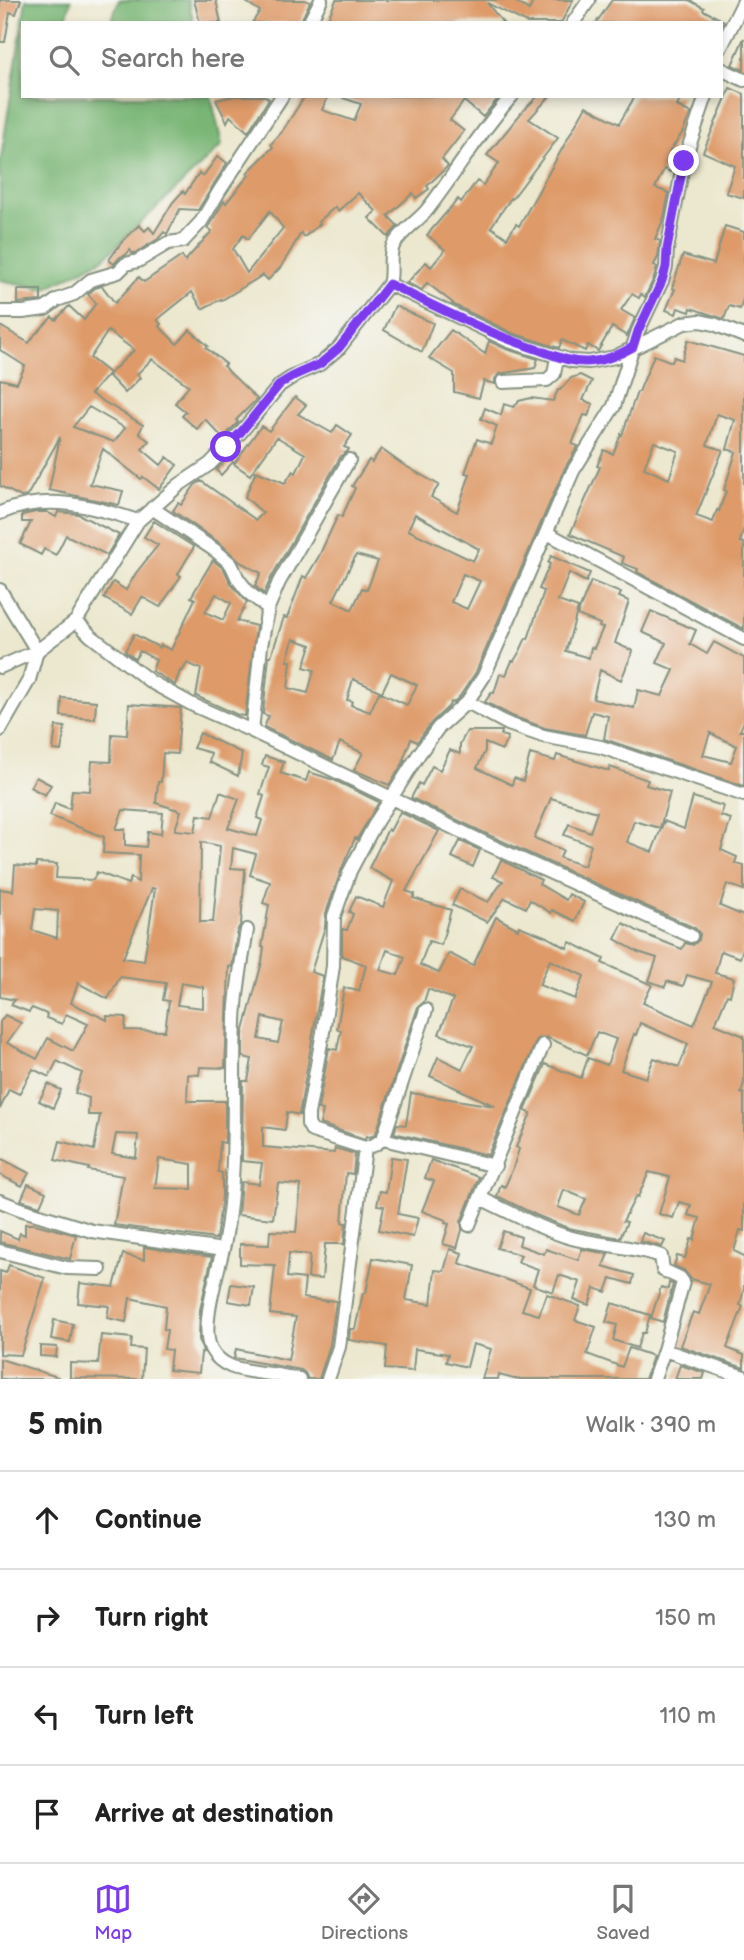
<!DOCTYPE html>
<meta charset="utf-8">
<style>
:root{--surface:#fff;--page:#f2f2f2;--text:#222;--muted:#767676;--line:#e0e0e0;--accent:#7c3aed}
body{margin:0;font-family:"Balsamiq Sans",sans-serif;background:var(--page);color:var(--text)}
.stop{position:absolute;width:21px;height:21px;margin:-16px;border:5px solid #7c3aed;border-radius:50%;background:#fff}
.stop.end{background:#7c3aed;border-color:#fff;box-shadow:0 2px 7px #0008}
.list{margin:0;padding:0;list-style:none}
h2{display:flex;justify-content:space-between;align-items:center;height:91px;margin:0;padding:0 28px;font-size:30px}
h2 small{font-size:23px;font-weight:400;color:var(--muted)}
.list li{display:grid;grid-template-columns:46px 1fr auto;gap:21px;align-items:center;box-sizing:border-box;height:98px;padding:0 28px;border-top:2px solid var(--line)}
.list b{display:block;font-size:26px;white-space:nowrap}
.list em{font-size:23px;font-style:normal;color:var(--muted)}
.icon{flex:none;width:38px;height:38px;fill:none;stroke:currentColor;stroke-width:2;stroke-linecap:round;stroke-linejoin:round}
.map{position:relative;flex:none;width:744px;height:1379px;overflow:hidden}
.search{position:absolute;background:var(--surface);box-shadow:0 4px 10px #0003;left:21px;right:21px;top:21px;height:77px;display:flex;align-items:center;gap:18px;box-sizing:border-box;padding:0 24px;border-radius:0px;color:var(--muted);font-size:26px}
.sheet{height:483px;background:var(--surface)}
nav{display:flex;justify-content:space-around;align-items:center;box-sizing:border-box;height:98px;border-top:2px solid var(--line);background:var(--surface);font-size:19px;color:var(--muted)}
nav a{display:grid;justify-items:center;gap:4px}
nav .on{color:var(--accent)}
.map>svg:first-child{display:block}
</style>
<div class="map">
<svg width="744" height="1379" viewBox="0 0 744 1379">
<rect width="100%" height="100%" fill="#f6f6f2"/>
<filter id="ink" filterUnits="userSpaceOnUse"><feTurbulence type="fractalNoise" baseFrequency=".0143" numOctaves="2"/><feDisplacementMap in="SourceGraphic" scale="14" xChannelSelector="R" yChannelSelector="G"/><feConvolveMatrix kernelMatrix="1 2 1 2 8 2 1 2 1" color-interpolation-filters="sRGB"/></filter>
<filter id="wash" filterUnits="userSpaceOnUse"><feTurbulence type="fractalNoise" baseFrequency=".00686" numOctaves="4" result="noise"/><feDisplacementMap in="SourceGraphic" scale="28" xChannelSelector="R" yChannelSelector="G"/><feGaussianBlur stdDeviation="1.57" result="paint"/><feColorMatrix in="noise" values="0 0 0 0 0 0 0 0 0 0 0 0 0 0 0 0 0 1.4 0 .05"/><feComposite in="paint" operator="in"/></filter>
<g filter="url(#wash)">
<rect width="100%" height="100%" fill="#ece8cf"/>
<path fill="#79b675" stroke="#4c7a54" stroke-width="2" d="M26 0H71L65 23H23V96H211L222 145 103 259 45 289 0 280V164Z
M119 0H188L194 23H110Z"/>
<g id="blocks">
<path fill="#de9a68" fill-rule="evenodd" d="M0 0H21L16 14 10 12 5 42H0Z
M194 0H216L221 23H200Z
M243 0H305L310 2 300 23H252L260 11Z
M336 0H513L529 10 534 0H573L561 23H527L487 3 503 23H326Z
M612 0H689L704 8 703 10 724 21 723 23H596Z
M744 38V70L732 65Z
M730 88 744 94V198L726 193 735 166 703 152Z
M234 96H265L269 99 248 132 230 116 227 122 216 100Z
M305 96H328L322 110 354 121 361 104 343 98V96H500L483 117 464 101 450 120 464 131 442 159 448 166 427 186 429 189 416 198 413 193 388 216 398 226 388 237 369 218 376 211 358 193 338 211 335 207 318 222 320 224 304 237 301 233 281 267 268 280 263 275 222 300 221 299 202 309 192 292 157 320 161 324 159 326 177 344 190 330 208 346 206 348 226 364 223 366 257 399 236 420 238 422 223 438 205 419 197 429 182 416 186 412 175 403 189 386 152 359 137 374 140 378 125 393 108 375 134 350 108 331 90 358 109 373 91 394 143 425 139 433 149 441 142 449 161 465 167 457 177 465 159 489 143 477 141 479 103 449 90 484 123 491 119 505 49 490 60 437 27 496 21 497 0 486V379L17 383 25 366 0 350V326L29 343 36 333H37L52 317 56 320 69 306 84 320 96 303 88 294 95 288 102 286 115 303 139 277 144 282 182 256 185 261 212 231 208 228 224 201 226 203 249 175 247 173 273 147 271 144 281 133ZM270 211 283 228 247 273 233 249 243 235 248 239ZM89 407 125 428 114 442 73 427Z
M538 96H550L529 119 558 138 512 199 511 198 491 227 507 238 516 224 519 226 586 106 619 124 635 96H682L677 106 691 113 682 133 670 151 677 155 675 163 670 172 664 169 655 188 669 193 664 218 655 239 660 241 658 257 654 265 657 267 654 278 645 297 641 294 639 298 632 294 621 310 635 318 627 336 612 327 598 351 588 345 585 351 562 340 559 348 512 333 452 304 453 303 427 283 422 290 407 283 426 262 431 267 445 250 427 235 458 199 461 202 477 181 483 185 499 163 487 155 522 112Z
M218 156 227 163 198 210 180 209 167 234 164 232 158 239 135 253H132L130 250 126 255 120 257 114 264 109 260 121 243 139 225 145 231 149 227 154 233 173 202 183 191 185 194 199 173 203 176Z
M725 226 744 232V296L740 309 729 306 724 319 691 308 690 312 678 308 676 314 666 310 675 289 672 288 683 255 714 264Z
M18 290H41V301L18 303Z
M395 306 433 323 422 352 384 330Z
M451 330 485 354 489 341 506 349 538 359 535 368 499 374 495 379V384L484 381 479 398 454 392V373L429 358Z
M688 340 744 356V528L740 542 744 543V629L637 572 638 569 622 563 624 557 570 534 600 467 597 466 604 450 613 454 621 434 622 435 637 392H639L654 355 672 362 674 357 682 360ZM717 414 735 420 727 449 736 452 724 490 726 491 719 511 717 510 713 522 696 516 723 450 707 445ZM654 442 678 451 669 479 644 468Z
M580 375 592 381 583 400 593 404 588 416 584 415 572 444 578 446 565 468 476 672 460 696 453 703 451 702 448 707 432 722 417 742 411 739 403 760H405L389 785 354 770 363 753 340 742 333 760 264 727 269 716 263 714 269 656H271L284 617 287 618 303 576 306 578 319 556 338 515 342 517 355 488 352 486 369 460 372 462 381 449 402 464 439 485 431 497 457 512 470 474 465 473 477 439 491 444 497 426 481 419 485 408 501 415 504 404 514 407 519 401 531 398 553 401 558 390H560L571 378ZM415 514 479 549 473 561 408 530ZM356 555 378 561 367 590 362 588 352 610 333 601ZM463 574 480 581 467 609 451 602ZM293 639 311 645 304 667 314 670 308 693 288 688 291 661H287ZM391 673 417 685 407 705 379 692 370 712 351 705 352 701 347 700 353 679 382 692Z
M295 397 306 405 298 414 332 433 337 425 352 435 344 447 349 449 348 451 341 456 271 578 264 594 255 586 261 573 240 562 221 544 173 511 178 503 181 505 195 485 201 481 256 520 263 513 245 497 256 471 285 483 293 471 296 473 305 454 277 437 250 475 234 464 261 426 269 431Z
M229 457 233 462 221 475 216 470Z
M36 512H47L56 517 58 512 78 514 119 535 107 555 66 535 56 555 44 549 41 555 20 544 31 522H22V515Z
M154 521 194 547 178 574 181 576 160 607 142 597 132 614 104 598 113 582 126 590 136 573 158 545 144 537Z
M551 556 590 573 586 582 569 573 558 601 578 608 566 651 589 658 591 647 594 648 603 628 599 627 600 624 577 615 591 581 621 593 619 597 629 601 615 643 633 651 621 680 600 670 593 699 634 708 638 690 662 696 674 670 657 663 666 643 642 632 651 611 696 630 690 644 707 654 714 642 744 658V721L740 731H744V786L604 739 608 716 592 712 585 735 545 728 512 716 485 702 492 692 494 693 500 674 506 675 512 661H514L520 651 526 638 528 639 544 591 539 589 550 564 548 563ZM710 733 737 746 731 762 703 755Z
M213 560 224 569 231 584 247 602 237 621 256 626 245 716 238 715 196 696 201 669 187 663 182 672 180 671 175 685 152 671 156 660 140 651 135 659 125 651 134 634 160 648 161 645 171 650 195 599 191 597ZM216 594 231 603 223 620 205 612Z
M62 698 96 701 95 719 61 716Z
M129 704 181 708 177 754 163 753 161 782H158L156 803 181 811 175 830 195 832 198 815 212 817 220 792 239 799 228 828 257 836 262 820 257 818 264 796 260 794 269 767 262 765 265 756 284 762 280 773 306 781 309 772 334 780 379 802 357 839 355 838 342 868 326 913 325 927 311 972 323 976 299 1115 287 1112 285 1130 263 1127V1147L334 1153 335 1148 355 1154 353 1174 346 1173 342 1223H346L344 1244H325L322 1279 308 1278 310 1255 289 1253 287 1277 305 1279 303 1298 327 1301V1300L336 1301 330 1345 319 1379H308L305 1373 301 1370 234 1358 236 1349 288 1360 296 1317 270 1314 275 1265 240 1264V1244L269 1245 270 1231 296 1232 301 1185 278 1183 273 1219 238 1215 241 1182 259 1184 262 1163 242 1161 243 1081H248L252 1059 243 1057V1034L262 962 264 947H262L269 905 263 903 270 882 250 875 256 854 233 848 231 868 245 869 241 924 238 929 232 967 229 966 225 1068 200 1067 199 1075 188 1074 187 1101H225V1143L220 1142 218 1172 222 1173V1196L216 1239 114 1225 123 1176 88 1170 89 1168 55 1160 60 1141 94 1150 100 1115H88L89 1098 75 1093 82 1073 57 1061 49 1077 33 1069 19 1094 9 1089 0 1109V1022L5 1015 21 1023 7 1043 37 1059 48 1038 73 1051 88 1024 66 1014 62 1024 46 1018 47 1014 32 1008 29 1012 11 1005 15 1000 0 997V889L13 891 15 865 36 867V863L57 864 56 878 93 880 97 872 128 884 131 878 138 882 139 855 103 853 104 837 50 816 55 803 70 809 72 790 90 791 92 761 111 762 112 734 127 735ZM123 810 163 813 161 834 148 832 146 847 125 845V829H116ZM201 842 220 846 213 922H200ZM152 888 155 889 144 961 123 958ZM35 909 58 911 57 938 32 930ZM120 977 166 983 163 1000 169 1001 165 1031 125 1030 126 1017 107 1016V1020L71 1003 78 983 108 999ZM181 983 203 987V1008L177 1005ZM263 1017 283 1022 278 1043 259 1039ZM116 1134 138 1135 136 1158 112 1154ZM159 1159 192 1164V1189L155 1188Z
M56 726 65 727 61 751 53 750Z
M467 731H502L501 735 508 737 502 750 485 743V751L477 768 512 785 514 778 523 781 530 754 555 761 557 755 609 771 610 767 648 780 646 785 670 792 660 828 634 821 627 842 652 852 664 821 684 829 693 797 723 806 721 816 731 819 721 850 737 857 735 863 744 866V890L727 884 720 906 744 916V946L740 958 721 951 715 973 734 978 730 996 727 995 715 1024 744 1036V1083L741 1093 744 1094V1231L740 1230 734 1251 744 1256V1289L740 1305 743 1306 727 1348 744 1355V1368L680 1346 693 1312 699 1314 710 1284 691 1279 684 1270 674 1266 677 1256 685 1258 691 1239 694 1240 700 1218 688 1215 691 1205 679 1202 673 1218 659 1214 670 1177 649 1172 638 1197 636 1196 623 1221 627 1222 620 1238 568 1228 536 1215 497 1196 501 1185 505 1187 513 1168 519 1149 516 1147 531 1113 525 1111 545 1064 581 1078 588 1058 607 1065 616 1039 597 1032 587 1055 546 1037 537 1039 488 1155 394 1133 397 1124 406 1125 411 1093 495 1106 430 1076 438 1057 462 1069 473 1046 439 1034 453 999 428 989 424 1002 418 1007 376 1133 370 1137 366 1136 365 1139 320 1124 323 1110 318 1109 329 1048 337 1050 341 1030 337 1029 344 988 359 991 366 965 342 956V929L347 930 353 914 349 912 356 896 383 907 393 881 369 868 388 829 390 831 400 812 439 831 406 891 415 894 413 898 451 910 441 945 429 941 420 965 439 973 449 953 473 966 496 917 518 929 519 926 547 937 567 948 570 942 604 959 602 963 652 985 643 1003 694 1025 712 982 687 975 683 986 667 981 665 987 649 981 657 958 638 952 615 939 623 923 641 933 682 949 685 943 693 945 699 940 700 934 695 928 491 836 411 798 419 783 422 785 432 766 440 770 450 750 460 754V744ZM551 798 597 812 590 832 569 824 564 835 591 845 584 866 560 858 563 850 534 838ZM387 950 405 957 398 975 380 970ZM550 960 584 976 575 999 539 985ZM640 1023 688 1044 679 1067 654 1058 646 1078 621 1070 634 1034 636 1035ZM564 1190 586 1199 579 1215 558 1207Z
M200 733 242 753 238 776 209 762 211 753 193 748Z
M36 777 51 785 45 795 30 787Z
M460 841 480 850 473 867 452 857Z
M501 860 541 880 539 884 566 900 569 894 584 902 575 921 552 910 551 913 530 900 526 908 505 898 487 922 452 905 460 889 488 902 503 881 493 877Z
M48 1084 61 1090 53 1108 39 1101Z
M391 1157 407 1159 398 1214 418 1218 413 1237 379 1230 384 1206 377 1205 380 1191 386 1192Z
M0 1158 29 1173 22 1186 0 1175Z
M431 1160 479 1177 461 1222 462 1230 457 1248 443 1244 449 1224 445 1223 446 1220 422 1211 434 1181 425 1178Z
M28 1184 46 1192 40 1206 21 1200Z
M25 1224H35L76 1235 70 1259 0 1242V1231L18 1239 20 1233 25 1235Z
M503 1231 521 1237 519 1245 544 1254 546 1249 578 1260 582 1249 608 1254 603 1266 634 1275 632 1284 611 1278 606 1292 594 1288 589 1305 574 1300 580 1282 559 1275 553 1292 533 1285 538 1269 518 1262 521 1255 497 1248Z
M643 1233 665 1241 662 1247 640 1241Z
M144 1247 212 1257 200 1310 199 1339 203 1352 201 1353 199 1373 169 1370 171 1350 164 1349 167 1330 164 1329 166 1306 130 1298 126 1322 107 1318 109 1306 78 1303 80 1283 114 1287 123 1254 144 1260Z
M450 1249 462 1253 459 1263 530 1288 522 1310 539 1315 547 1294 580 1306 575 1320 596 1327 587 1354 622 1367 629 1348 653 1356 645 1379H514L499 1375 498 1379H482L491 1349 473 1344 467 1367 446 1362 448 1354 415 1349 413 1371 385 1369 387 1346 349 1340 350 1329H355L363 1293H366L373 1258 412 1265 406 1300 431 1304 435 1270 444 1271Z
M9 1265 45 1278 21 1355 0 1354V1271L6 1273Z
M669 1283 673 1284 663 1322 651 1318 661 1287 668 1289Z
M231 1284 254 1287 251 1305 228 1301Z
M612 1303 650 1315 645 1333H642L637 1348 613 1340 617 1325 606 1322Z
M54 1320 73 1324 70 1342 51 1339Z
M101 1335 132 1338 131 1348 144 1349 142 1379 70 1378V1363L98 1364Z
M40 1346 57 1347 56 1357 40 1356Z
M0 1359 58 1377 57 1379H0Z
M680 1365 705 1373 703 1379H675Z"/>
</g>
</g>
<g filter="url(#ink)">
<use href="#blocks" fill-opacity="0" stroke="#869282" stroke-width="2"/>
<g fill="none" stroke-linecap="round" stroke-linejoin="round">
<g stroke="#869282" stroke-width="16">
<path id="minor" d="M309 23 321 0
M573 23 589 0
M721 47 744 1
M721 69 744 80
M389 284 509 341 572 361 589 362 615 357 684 323 700 321 714 324 744 336
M0 312H23L45 309 57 300 74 294 91 280 118 272 126 264 138 261 168 243 183 241 201 222 220 190 282 96
M503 382 547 380 554 374 557 357
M152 508 216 551 231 564 238 579 249 593 268 608
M0 513C46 493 93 506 138 521
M547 533 744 639
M0 590 37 651 29 680 0 730
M76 621 91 636 151 682 193 705 252 731 487 844 691 936
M0 667 37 651 76 621 138 521 179 485 210 464 241 432 280 385 297 374 320 364 339 348 389 284C393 272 388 258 393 246 400 232 417 222 427 210 456 173 480 131 512 96
M467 702 508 724 543 736 601 747 744 795
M252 731 261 646 268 608 279 582 349 460
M247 930C242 960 236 990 235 1021 232 1093 238 1168 225 1240 220 1266 199 1326 211 1349 222 1369 243 1370 262 1373 275 1374 287 1377 299 1379
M383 1139 426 1010
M365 1148 312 1131 308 1124V1114L323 1032 333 966 334 916 350 871 376 822 419 754 438 728 467 702 484 676 573 471 614 406 638 331 662 281 666 267 667 249 684 161 706 96
M480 1198C508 1211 536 1227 565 1236 597 1246 630 1245 661 1256L663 1270 680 1278 683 1282 664 1350
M0 1201 20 1209 92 1231 223 1250
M469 1225 543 1045
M0 1251 67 1268 100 1269
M328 1379 339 1347 365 1148 374 1145 383 1139 495 1166
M654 1379 664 1350 744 1377"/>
</g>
<use href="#minor" stroke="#fff" stroke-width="12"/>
</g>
</g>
<g fill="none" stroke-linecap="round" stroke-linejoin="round" filter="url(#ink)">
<path stroke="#7c3aed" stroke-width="9" d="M226 447 241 432 280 384 297 374 320 364 339 348 389 284C437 307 485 332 536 349 553 355 570 363 588 362 605 361 619 355 633 347L638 331 662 281 666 267 667 249 684 161"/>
</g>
</svg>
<div class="stop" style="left:226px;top:447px"></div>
<div class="stop end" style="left:684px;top:161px"></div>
<div class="search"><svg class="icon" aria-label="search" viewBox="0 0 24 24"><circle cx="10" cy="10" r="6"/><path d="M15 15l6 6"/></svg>Search here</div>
</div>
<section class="sheet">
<h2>5 min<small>Walk · 390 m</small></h2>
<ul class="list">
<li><svg class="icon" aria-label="ahead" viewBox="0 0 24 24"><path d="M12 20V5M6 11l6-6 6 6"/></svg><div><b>Continue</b></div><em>130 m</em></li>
<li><svg class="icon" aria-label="right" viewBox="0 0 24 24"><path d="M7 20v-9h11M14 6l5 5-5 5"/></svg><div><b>Turn right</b></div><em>150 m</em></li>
<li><svg class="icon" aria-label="left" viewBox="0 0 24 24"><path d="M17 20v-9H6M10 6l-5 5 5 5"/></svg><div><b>Turn left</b></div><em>110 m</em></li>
<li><svg class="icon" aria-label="arrive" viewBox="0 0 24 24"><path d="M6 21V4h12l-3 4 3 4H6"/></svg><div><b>Arrive at destination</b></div></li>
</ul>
</section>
<nav>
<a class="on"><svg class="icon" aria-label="map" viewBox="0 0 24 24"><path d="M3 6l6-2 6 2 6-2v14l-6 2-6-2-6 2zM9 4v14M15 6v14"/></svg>Map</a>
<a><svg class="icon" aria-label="directions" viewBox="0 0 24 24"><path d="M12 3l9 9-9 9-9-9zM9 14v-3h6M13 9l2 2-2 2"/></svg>Directions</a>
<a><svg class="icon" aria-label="saved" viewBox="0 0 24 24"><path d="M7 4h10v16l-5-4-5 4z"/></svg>Saved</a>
</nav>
